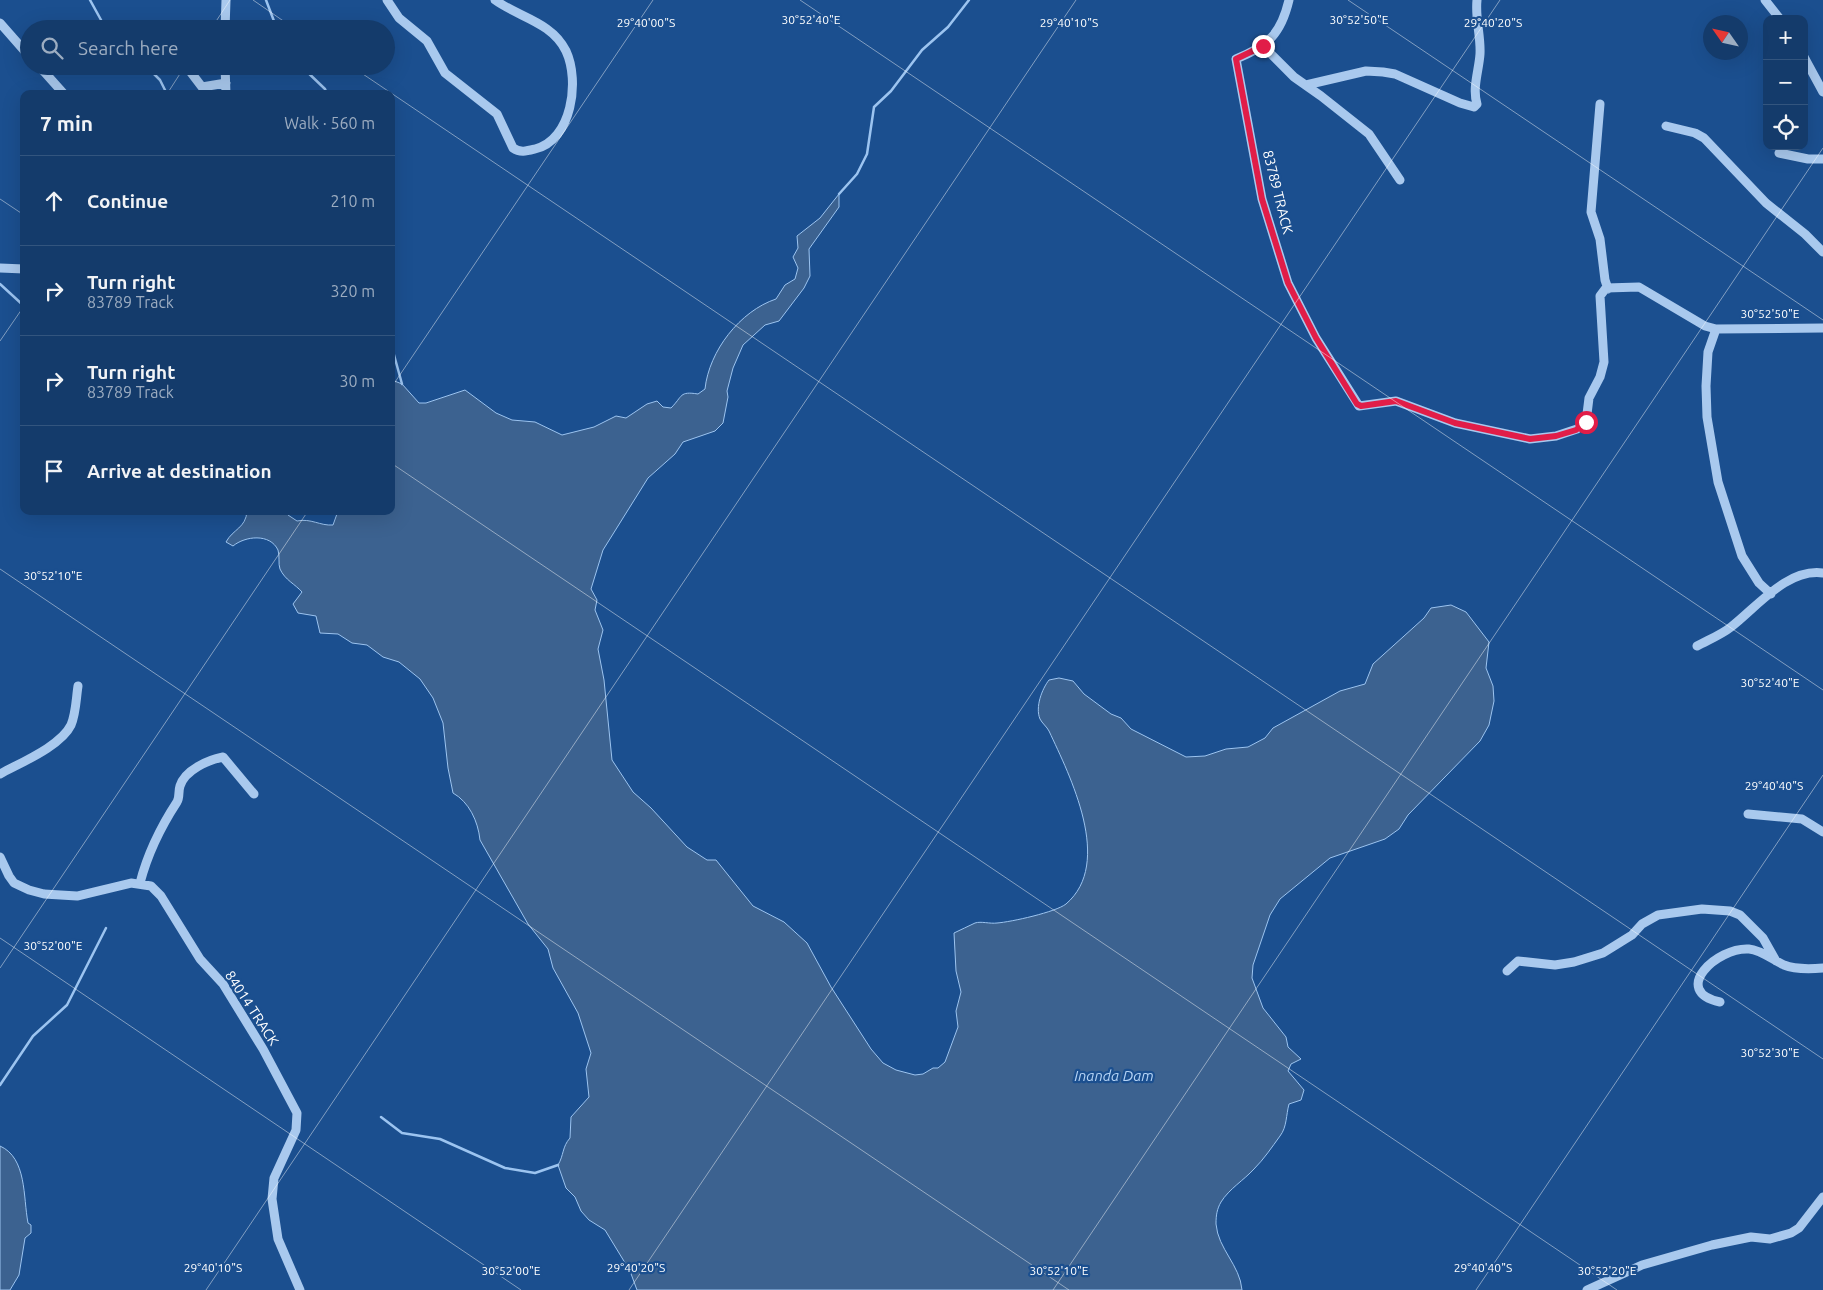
<!DOCTYPE html>
<meta charset="utf-8">
<style>
:root{--surface:#143b6b;--page:#1d4271;--text:#f1f3f6;--muted:#9dadc1;--line:#33557e}
body{margin:0;font-family:Ubuntu,sans-serif;background:var(--page);color:var(--text)}
.controls{position:absolute;right:15px;top:15px;display:grid;overflow:hidden;border-radius:10px;box-shadow:0 5px 20px #0002}
.controls button{width:45px;height:45px;display:grid;place-items:center;padding:0;border:0;border-bottom:1px solid var(--line);background:var(--surface);color:var(--text);font:25px sans-serif}
.compass{position:absolute;left:1703px;top:15px;width:45px;height:45px;border-radius:50%;background:var(--surface);box-shadow:0 5px 20px #0002;rotate:304deg}
.stop{position:absolute;width:15px;height:15px;margin:-11px;border:4px solid #e11d48;border-radius:50%;background:#fff}
.stop.end{background:#e11d48;border-color:#fff;box-shadow:0 1px 5px #0008}
.list{margin:0;padding:0;list-style:none}
h2{display:flex;justify-content:space-between;align-items:center;height:65px;margin:0;padding:0 20px;font-size:21px}
h2 small{font-size:16px;font-weight:400;color:var(--muted)}
.list li{display:grid;grid-template-columns:32px 1fr auto;gap:15px;align-items:center;box-sizing:border-box;height:90px;padding:0 20px;border-top:1px solid var(--line)}
.list b{display:block;font-size:19px;white-space:nowrap}
.list p{margin:0;font-size:16px;white-space:nowrap;color:var(--muted)}
.list em{font-size:16px;font-style:normal;color:var(--muted)}
.icon{flex:none;width:28px;height:28px;fill:none;stroke:currentColor;stroke-width:2;stroke-linecap:round;stroke-linejoin:round}
.map{position:relative;flex:none;width:1823px;height:1290px;overflow:hidden}
.search{position:absolute;background:var(--surface);box-shadow:0 5px 20px #0002;left:20px;top:20px;width:375px;height:55px;display:flex;align-items:center;gap:12px;box-sizing:border-box;padding:0 18px;border-radius:28px;color:var(--muted);font-size:19px}
.panel{position:absolute;background:var(--surface);box-shadow:0 5px 20px #0002;left:20px;top:90px;width:375px;height:425px;border-radius:10px}
.map>svg:first-child{display:block}
</style>
<div class="map">
<svg width="1823" height="1290" viewBox="0 0 1823 1290">
<rect width="100%" height="100%" fill="#1b4f8f"/>
<path fill="#3c6290" stroke="#9cc4f0" d="M839 194V207L809 249 810 276 804 288 779 321 765 325 743 345 733 368 727 391 728 397 723 423 715 431 683 442 675 454 648 478 603 550 591 589 597 600 595 610 603 630 598 649 604 680 612 760 633 792 651 808 687 847 707 860H716L753 906 784 922 807 943 831 987 871 1049 883 1063 896 1070 915 1075 923 1074 933 1068H938L945 1062 958 1027 956 1011 961 992 956 971 954 933C961 930 968 926 975 923 981 921 990 924 997 923 1011 922 1056 912 1066 904 1114 863 1070 776 1049 731 1047 727 1042 723 1040 719 1035 707 1042 689 1049 680L1059 678 1073 681 1084 694 1111 714 1121 718 1131 729 1186 757 1205 756 1226 749 1248 747 1265 738 1273 728 1340 691 1365 684 1373 664 1424 618 1431 608 1451 605 1466 612 1489 642 1486 668 1493 686 1494 701 1489 725 1480 741 1408 815 1399 829 1385 839 1330 858 1280 899 1270 915 1253 965 1252 978 1263 1008 1286 1037 1288 1047 1301 1059 1291 1064 1288 1071 1304 1090 1301 1100 1289 1104C1286 1115 1287 1127 1280 1136 1272 1147 1264 1159 1254 1169 1244 1180 1229 1189 1221 1202 1217 1209 1216 1215 1216 1224 1218 1249 1240 1265 1242 1290H637L630 1271 605 1230 589 1220 581 1211 575 1197 566 1188 558 1165C564 1155 562 1147 570 1138L571 1117 589 1097 586 1069 591 1053 578 1013 553 968 548 949 528 924 480 840C478 821 469 802 453 793L448 768 443 723 433 698 420 679 399 662 383 657 367 645 352 643 338 634 320 633 316 616 298 613 293 604 302 592C295 584 285 580 280 569 278 564 280 556 278 550 270 533 245 536 233 546L226 542C233 529 246 528 247 511H287L288 515 297 521C311 518 320 526 333 525L338 511H391V427L394 409 391 401 392 380 402 384 419 403H426L465 390 496 413 512 420 535 422 562 435 594 427 616 416 626 418 647 404 657 401 663 407 671 408C683 396 679 391 698 394L705 389C709 351 740 311 776 299L785 285 795 279 798 268 793 257 798 248 797 236 820 218Z
M0 1146C27 1158 23 1197 28 1223L31 1225V1233L25 1238 19 1275 10 1290H0Z"/>
<g fill="none" stroke-linecap="round" stroke-linejoin="round">
<path stroke="#9cc4f0" stroke-width="2.5" d="M90 0 106 29
M266 0 277 29
M146 66 160 80 167 94
M301 66 325 89 327 94
M839 194 857 174 867 154 874 107 891 91 922 50 948 27 969 0
M0 284 24 306
M391 344 402 384
M0 1085 33 1036 67 1005 106 928
M381 1117 402 1133 440 1139 505 1168 535 1173 558 1165"/>
<path stroke="#a9c9ee" stroke-width="9" d="M387 0 399 18 427 41 445 73 497 114 513 148C520 153 527 151 535 149 572 140 580 81 566 51 552 22 518 17 495 0
M1289 0C1281 34 1268 46 1236 59L1262 199 1288 283 1316 338 1359 406 1396 401 1455 423 1530 439 1556 436 1577 429 1586 422 1589 398 1600 377 1604 362 1600 296 1606 288 1639 287 1705 326 1716 329 1823 328
M1765 0 1780 19
M0 23 29 56
M225 29 226 0
M1263 46 1294 77 1321 96 1369 134 1400 180
M1804 57 1823 92
M39 66 64 94
M186 66 202 87 226 83
M225 66 226 94
M1306 85 1366 71 1383 72 1395 74 1460 103 1474 107 1477 104C1472 88 1479 70 1480 54 1481 36 1475 19 1477 0
M1600 104 1591 212 1600 239 1605 280 1608 289
M1666 126 1695 133 1704 138 1766 203 1805 234 1823 252
M1779 153 1808 159H1823
M0 268 24 269
M1716 329 1708 352 1706 386 1707 417 1718 482 1742 556 1759 583 1771 594
M1697 646C1708 640 1721 635 1731 627 1757 607 1787 568 1823 573
M0 774C20 763 61 746 71 725 76 713 76 699 78 686
M1748 814 1802 819 1823 832
M0 857 9 876 14 883 29 890 44 894 77 896 131 883 151 886 161 896 200 959 223 984 263 1049 297 1113 296 1130 274 1178 272 1199 278 1239 300 1290
M140 883C148 852 160 828 177 802 180 797 178 792 180 786 185 770 208 760 223 757L254 794
M1507 971 1518 961 1555 965 1574 962 1603 953 1632 935 1642 924 1658 915 1702 909 1730 911 1740 915 1763 938 1776 961
M1720 1002C1670 991 1717 947 1749 949 1761 950 1773 960 1784 965 1796 970 1811 969 1823 968
M1587 1290 1642 1265 1712 1245 1751 1237 1770 1239 1791 1233 1799 1228 1823 1197"/>
</g>
<g fill="none" stroke-linecap="round" stroke-linejoin="round">
<path stroke="#e11d48" stroke-width="6" d="M1263 46 1236 59 1262 199 1288 283 1316 338 1357 404 1361 406 1396 401 1455 423 1530 439 1556 436 1576 430 1586 422"/>
</g>
<path fill="none" stroke="#fff" stroke-width="1" stroke-opacity="0.45" d="M253 0 295 29M800 0 1823 690M1348 0 1823 320M211 29 230 0M351 66 1823 1059M167 94 185 66M0 199 24 215M0 341 24 306M391 388 653 0M391 463 1617 1290M0 569 1069 1290M0 938 521 1290M0 968 308 511M206 1290 1076 0M629 1290 1500 0M1053 1290 1823 148M1476 1290 1823 775"/>
<g text-anchor="middle" stroke-width="4.5" stroke-linejoin="round" paint-order="stroke">
<g font-size="14" fill="#fff" stroke="#1b4f8f">
<text transform="translate(1278 192) rotate(76)" y="5">83789 TRACK</text>
<text transform="translate(252 1008) rotate(57)" y="5">84014 TRACK</text>
</g>
<g font-size="15" font-style="italic" fill="#b5d3f5" stroke="#1b4f8f">
<text x="1114" y="1081">Inanda Dam</text>
</g>
</g>
<g font-size="12" text-anchor="middle" fill="#fff" stroke="#1b4f8f" stroke-width="4.5" stroke-linejoin="round" paint-order="stroke">
<text x="811" y="24">30°52'40"E</text>
<text x="1359" y="24">30°52'50"E</text>
<text x="646" y="27">29°40'00"S</text>
<text x="1069" y="27">29°40'10"S</text>
<text x="1493" y="27">29°40'20"S</text>
<text x="1770" y="318">30°52'50"E</text>
<text x="53" y="580">30°52'10"E</text>
<text x="1770" y="687">30°52'40"E</text>
<text x="1774" y="790">29°40'40"S</text>
<text x="53" y="950">30°52'00"E</text>
<text x="1770" y="1057">30°52'30"E</text>
<text x="213" y="1272">29°40'10"S</text>
<text x="636" y="1272">29°40'20"S</text>
<text x="1483" y="1272">29°40'40"S</text>
<text x="511" y="1275">30°52'00"E</text>
<text x="1059" y="1275">30°52'10"E</text>
<text x="1607" y="1275">30°52'20"E</text>
</g>
</svg>
<div class="controls">
<button>+</button>
<button>−</button>
<button><svg class="icon" aria-label="locate" viewBox="0 0 24 24"><circle cx="12" cy="12" r="6"/><path d="M12 2v4M12 18v4M2 12h4M18 12h4"/></svg></button>
</div>
<svg class="compass" viewBox="-18 -18 36 36"><path d="M0-13l5 13h-10z" fill="#e53935"/><path d="M0 13l5-13h-10z" fill="#9dadc1"/></svg>
<div class="stop" style="left:1586px;top:422px"></div>
<div class="stop end" style="left:1263px;top:46px"></div>
<div class="search"><svg class="icon" aria-label="search" viewBox="0 0 24 24"><circle cx="10" cy="10" r="6"/><path d="M15 15l6 6"/></svg>Search here</div>
<section class="panel">
<h2>7 min<small>Walk · 560 m</small></h2>
<ul class="list">
<li><svg class="icon" aria-label="ahead" viewBox="0 0 24 24"><path d="M12 20V5M6 11l6-6 6 6"/></svg><div><b>Continue</b></div><em>210 m</em></li>
<li><svg class="icon" aria-label="right" viewBox="0 0 24 24"><path d="M7 20v-9h11M14 6l5 5-5 5"/></svg><div><b>Turn right</b><p>83789 Track</p></div><em>320 m</em></li>
<li><svg class="icon" aria-label="right" viewBox="0 0 24 24"><path d="M7 20v-9h11M14 6l5 5-5 5"/></svg><div><b>Turn right</b><p>83789 Track</p></div><em>30 m</em></li>
<li><svg class="icon" aria-label="arrive" viewBox="0 0 24 24"><path d="M6 21V4h12l-3 4 3 4H6"/></svg><div><b>Arrive at destination</b></div></li>
</ul>
</section>
</div>
